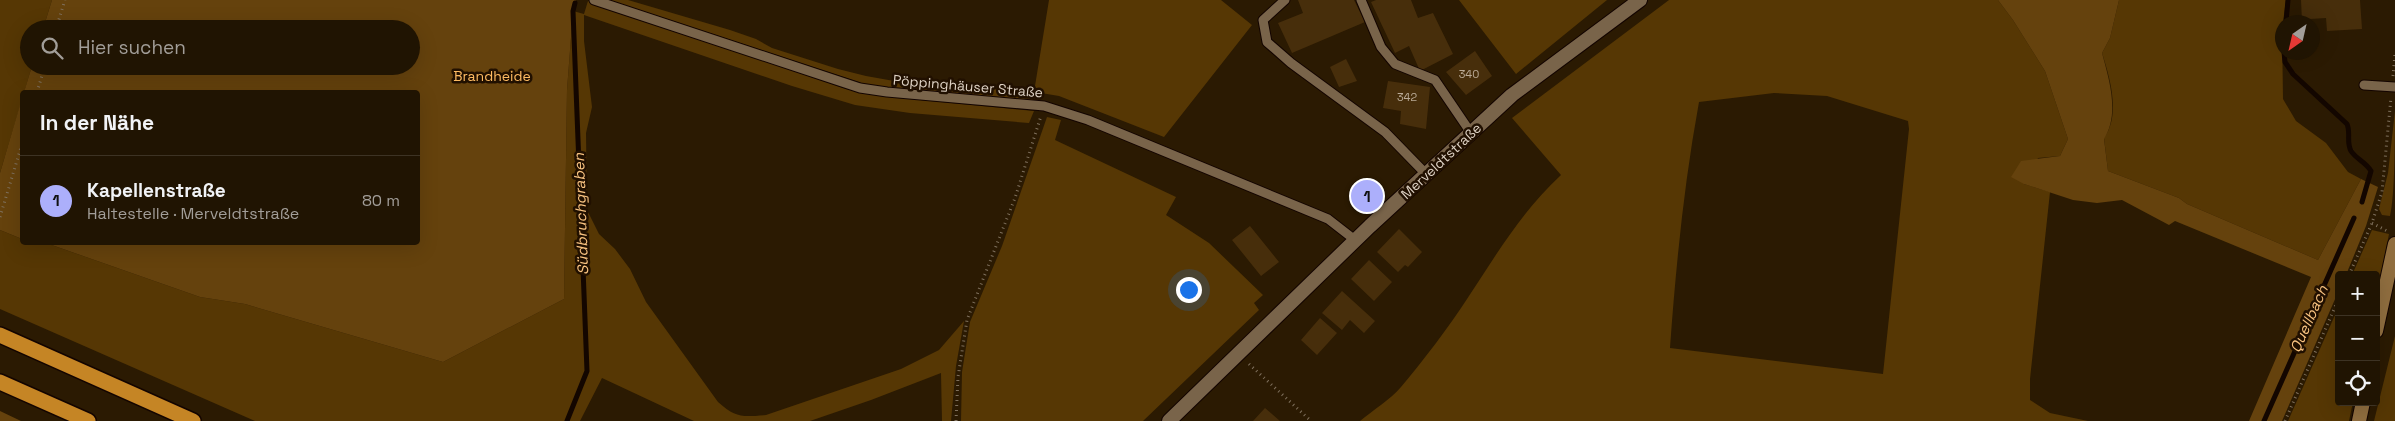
<!DOCTYPE html>
<html lang="de">
<meta charset="utf-8">
<style>
:root{--surface:#201402;--page:#281d0c;--text:#f1f3f6;--muted:#a29e99;--line:#3d3324;--accent:#acaffb}
body{margin:0;font-family:"Space Grotesk",sans-serif;background:var(--page);color:var(--text)}
.controls{position:absolute;right:15px;bottom:15px;display:grid;overflow:hidden;border-radius:5px;box-shadow:0 5px 20px #0002}
.controls button{width:45px;height:45px;display:grid;place-items:center;padding:0;border:0;border-bottom:1px solid var(--line);background:var(--surface);color:var(--text);font:25px sans-serif}
.compass{position:absolute;left:2275px;top:15px;width:45px;height:45px;border-radius:50%;background:var(--surface);box-shadow:0 5px 20px #0002;rotate:214deg}
.you{position:absolute;left:1188px;top:289px;width:18px;height:18px;margin:-12px;border:4px solid #fff;border-radius:50%;background:#1a73e8;box-shadow:0 0 0 8px #1a73e833}
.badge{display:grid;place-items:center;width:32px;height:32px;border-radius:50%;background:var(--accent);color:#111;font-size:16px;font-weight:700}
.pin{position:absolute;translate:-50% -50%;border:2px solid #fff;box-shadow:0 1px 5px #0006}
.list{margin:0;padding:0;list-style:none}
h2{display:flex;justify-content:space-between;align-items:center;height:65px;margin:0;padding:0 20px;font-size:21px}
h2 small{font-size:16px;font-weight:400;color:var(--muted)}
.list li{display:grid;grid-template-columns:32px 1fr auto;gap:15px;align-items:center;box-sizing:border-box;height:90px;padding:0 20px;border-top:1px solid var(--line)}
.list b{display:block;font-size:19px;white-space:nowrap}
.list p{margin:0;font-size:16px;white-space:nowrap;color:var(--muted)}
.list em{font-size:16px;font-style:normal;color:var(--muted)}
.icon{flex:none;width:28px;height:28px;fill:none;stroke:currentColor;stroke-width:2;stroke-linecap:round;stroke-linejoin:round}
.map{position:relative;flex:none;width:2395px;height:421px;overflow:hidden}
.search{position:absolute;background:var(--surface);box-shadow:0 5px 20px #0002;left:20px;top:20px;width:400px;height:55px;display:flex;align-items:center;gap:12px;box-sizing:border-box;padding:0 18px;border-radius:28px;color:var(--muted);font-size:19px}
.panel{position:absolute;background:var(--surface);box-shadow:0 5px 20px #0002;left:20px;top:90px;width:400px;height:155px;border-radius:5px}
.map>svg:first-child{display:block}
</style>
<div class="map">
<svg width="2395" height="421" viewBox="0 0 2395 421">
<rect width="100%" height="100%" fill="#2b1a02"/>
<path fill="#563704" fill-rule="evenodd" d="M0 0H52L43 29H29V66H32L0 173Z
M609 0H628L730 30 756 39 772 48 838 69 866 76 894 81 1034 92 1049 0H1221L1252 25 1164 137 1059 96 1035 92 1038 96 1032 100 902 90 865 84Z
M1459 0H1607L1516 74Z
M1669 0H1998L2013 20 2045 71 2068 139 2060 156 2038 158 2024 184 2050 192 2030 379V400L2050 413 2088 421H1360C1373 410 1390 400 1401 387 1422 362 1449 327 1467 299 1496 255 1522 211 1561 175L1512 118ZM1774 93 1827 96 1908 121 1909 129 1883 374 1670 348C1676 265 1684 184 1699 102Z
M2119 0H2286L2282 30 2283 99 2296 121 2326 143 2348 172 2361 179 2318 260 2187 204 2179 198 2108 171 2104 138C2121 115 2110 78 2102 53L2110 38Z
M588 1 846 89 880 96 1034 111 1029 123 910 113 855 105 792 86 584 15V41L592 107 586 133 587 210 599 234 615 249 630 269 646 302 718 402C736 418 742 417 766 415L901 369 939 350 964 321 956 366 951 421H942L941 373 871 400 810 421H694L602 378 580 421H255L0 309V230L22 239V242L46 243 200 297 245 304 443 362 564 299 567 90 573 11 584 14Z
M2395 111C2395 136 2395 196 2390 216L2382 215 2379 209 2388 173Z
M1047 117 1061 120 1055 140 1176 197 1166 215 1209 243 1263 295 1254 303 1259 310 1143 421H961L962 372 970 322 1002 246Z
M2372 230 2389 234 2376 301V275H2352Z
M2339 306V402H2353L2349 421H2288Z
M2395 336V421H2374Z"/>
<path fill="#65420d" d="M52 0H576L573 11 567 90 564 299 443 362 245 304 200 297 46 243 418 242V92H24L32 66H411V29H43Z
M1998 0H2119L2110 38 2102 53C2109 79 2120 114 2104 139L2108 171 2179 198 2187 204 2318 260 2361 179 2378 187 2366 226 2346 275H2339V290L2282 421H2249L2311 277 2175 221 2169 225 2122 200 2097 203 2073 200 2024 184 2011 177 2021 161 2060 156 2068 139 2045 71 2013 20Z
M22 98V239L0 230V173Z
M0 411 21 421H0Z"/>
<g fill="none" stroke-linecap="round" stroke-linejoin="round">
<path stroke="#130600" stroke-width="5" d="M2286 22 2288 0
M2284 52 2285 62 2293 74 2347 124C2351 133 2346 142 2351 151 2356 159 2366 162 2371 171L2362 202
M567 421 587 371 573 11 575 3
M2264 421 2354 218"/>
</g>
<path fill="#472e0b" d="M1298 0H1354L1365 22 1292 53 1278 23 1303 13Z
M1376 0H1411L1418 18 1433 13 1453 54 1420 71 1409 46 1395 53 1371 2Z
M2301 0H2360L2362 29 2327 31 2326 18 2310 19V22H2302Z
M1475 51 1492 76 1466 95 1446 72Z
M1346 59 1357 81 1339 87 1330 67Z
M1388 81 1430 87 1426 129 1400 124 1401 111 1383 108Z
M1250 226 1279 262 1261 276 1232 240Z
M1399 229 1422 252 1408 267 1405 265 1398 272 1377 252Z
M1369 260 1392 282 1374 301 1351 279Z
M1342 291 1375 321 1364 333 1350 320 1342 330 1322 313Z
M1320 318 1337 333 1317 355 1301 340Z
M1265 408 1280 421H1253Z"/>
<g fill="none" stroke-linecap="round" stroke-linejoin="round">
<g stroke="#130400" stroke-width="11">
<path id="service" d="M594 0 860 88 887 92 1044 106 1088 120 1328 219 1355 240
M1285 0 1263 20 1267 42 1291 63 1385 132 1426 174
M1361 0 1381 47 1395 64 1435 80 1471 133
M2364 85 2395 87"/>
</g>
<g stroke="#130400" stroke-width="16">
<path id="tertiary" d="M1169 421 1370 226 1512 95 1640 0"/>
</g>
<g stroke="#130400" stroke-width="16">
<path id="secondary" d="M2376 331 2395 244
M2359 421 2363 402"/>
</g>
<g stroke="#130400" stroke-width="18">
<path id="motorway" d="M0 335 193 421
M0 382 88 421"/>
</g>
<path stroke="#7f705d" stroke-width="3" stroke-dasharray="1 4" stroke-linecap="butt" d="M56 29 65 0
M2393 76 2395 54
M37 92 45 66
M0 217 22 144
M2372 223 2389 232
M2349 275 2372 223 2382 192 2391 97
M1249 364 1311 421
M956 421 958 377 967 320 1015 198 1041 116
M2285 421 2339 298"/>
<use href="#service" stroke="#79644a" stroke-width="9"/>
<use href="#tertiary" stroke="#79644a" stroke-width="14"/>
<use href="#secondary" stroke="#906e3f" stroke-width="14"/>
<use href="#motorway" stroke="#c58525" stroke-width="15"/>
</g>
<g text-anchor="middle" stroke-width="5" stroke-linejoin="round" paint-order="stroke">
<g font-size="11" fill="#b9aa96">
<text x="1469" y="78">340</text>
<text x="1407" y="101">342</text>
</g>
<g font-size="14" fill="#febb62" stroke="#211000">
<text x="492" y="81">Brandheide</text>
</g>
<g font-size="14" fill="#dfd3c5" stroke="#211000">
<text transform="translate(968 86) rotate(5)" y="5">Pöppinghäuser Straße</text>
<text transform="translate(1441 161) rotate(-43)" y="5">Merveldtstraße</text>
</g>
<g font-size="15" font-style="italic" fill="#f9c380" stroke="#211000">
<text transform="translate(581 214) rotate(-92)" y="5">Südbruchgraben</text>
<text transform="translate(2309 319) rotate(-66)" y="5">Quellbach</text>
</g>
</g>
</svg>
<div class="controls">
<button>+</button>
<button>−</button>
<button><svg class="icon" aria-label="locate" viewBox="0 0 24 24"><circle cx="12" cy="12" r="6"/><path d="M12 2v4M12 18v4M2 12h4M18 12h4"/></svg></button>
</div>
<svg class="compass" viewBox="-18 -18 36 36"><path d="M0-13l5 13h-10z" fill="#e53935"/><path d="M0 13l5-13h-10z" fill="#a29e99"/></svg>
<div class="you"></div>
<div class="pin badge" style="left:1367px;top:196px">1</div>
<div class="search"><svg class="icon" aria-label="search" viewBox="0 0 24 24"><circle cx="10" cy="10" r="6"/><path d="M15 15l6 6"/></svg>Hier suchen</div>
<section class="panel">
<h2>In der Nähe<small></small></h2>
<ul class="list">
<li><span class="badge">1</span><div><b>Kapellenstraße</b><p>Haltestelle · Merveldtstraße</p></div><em>80 m</em></li>
</ul>
</section>
</div>
